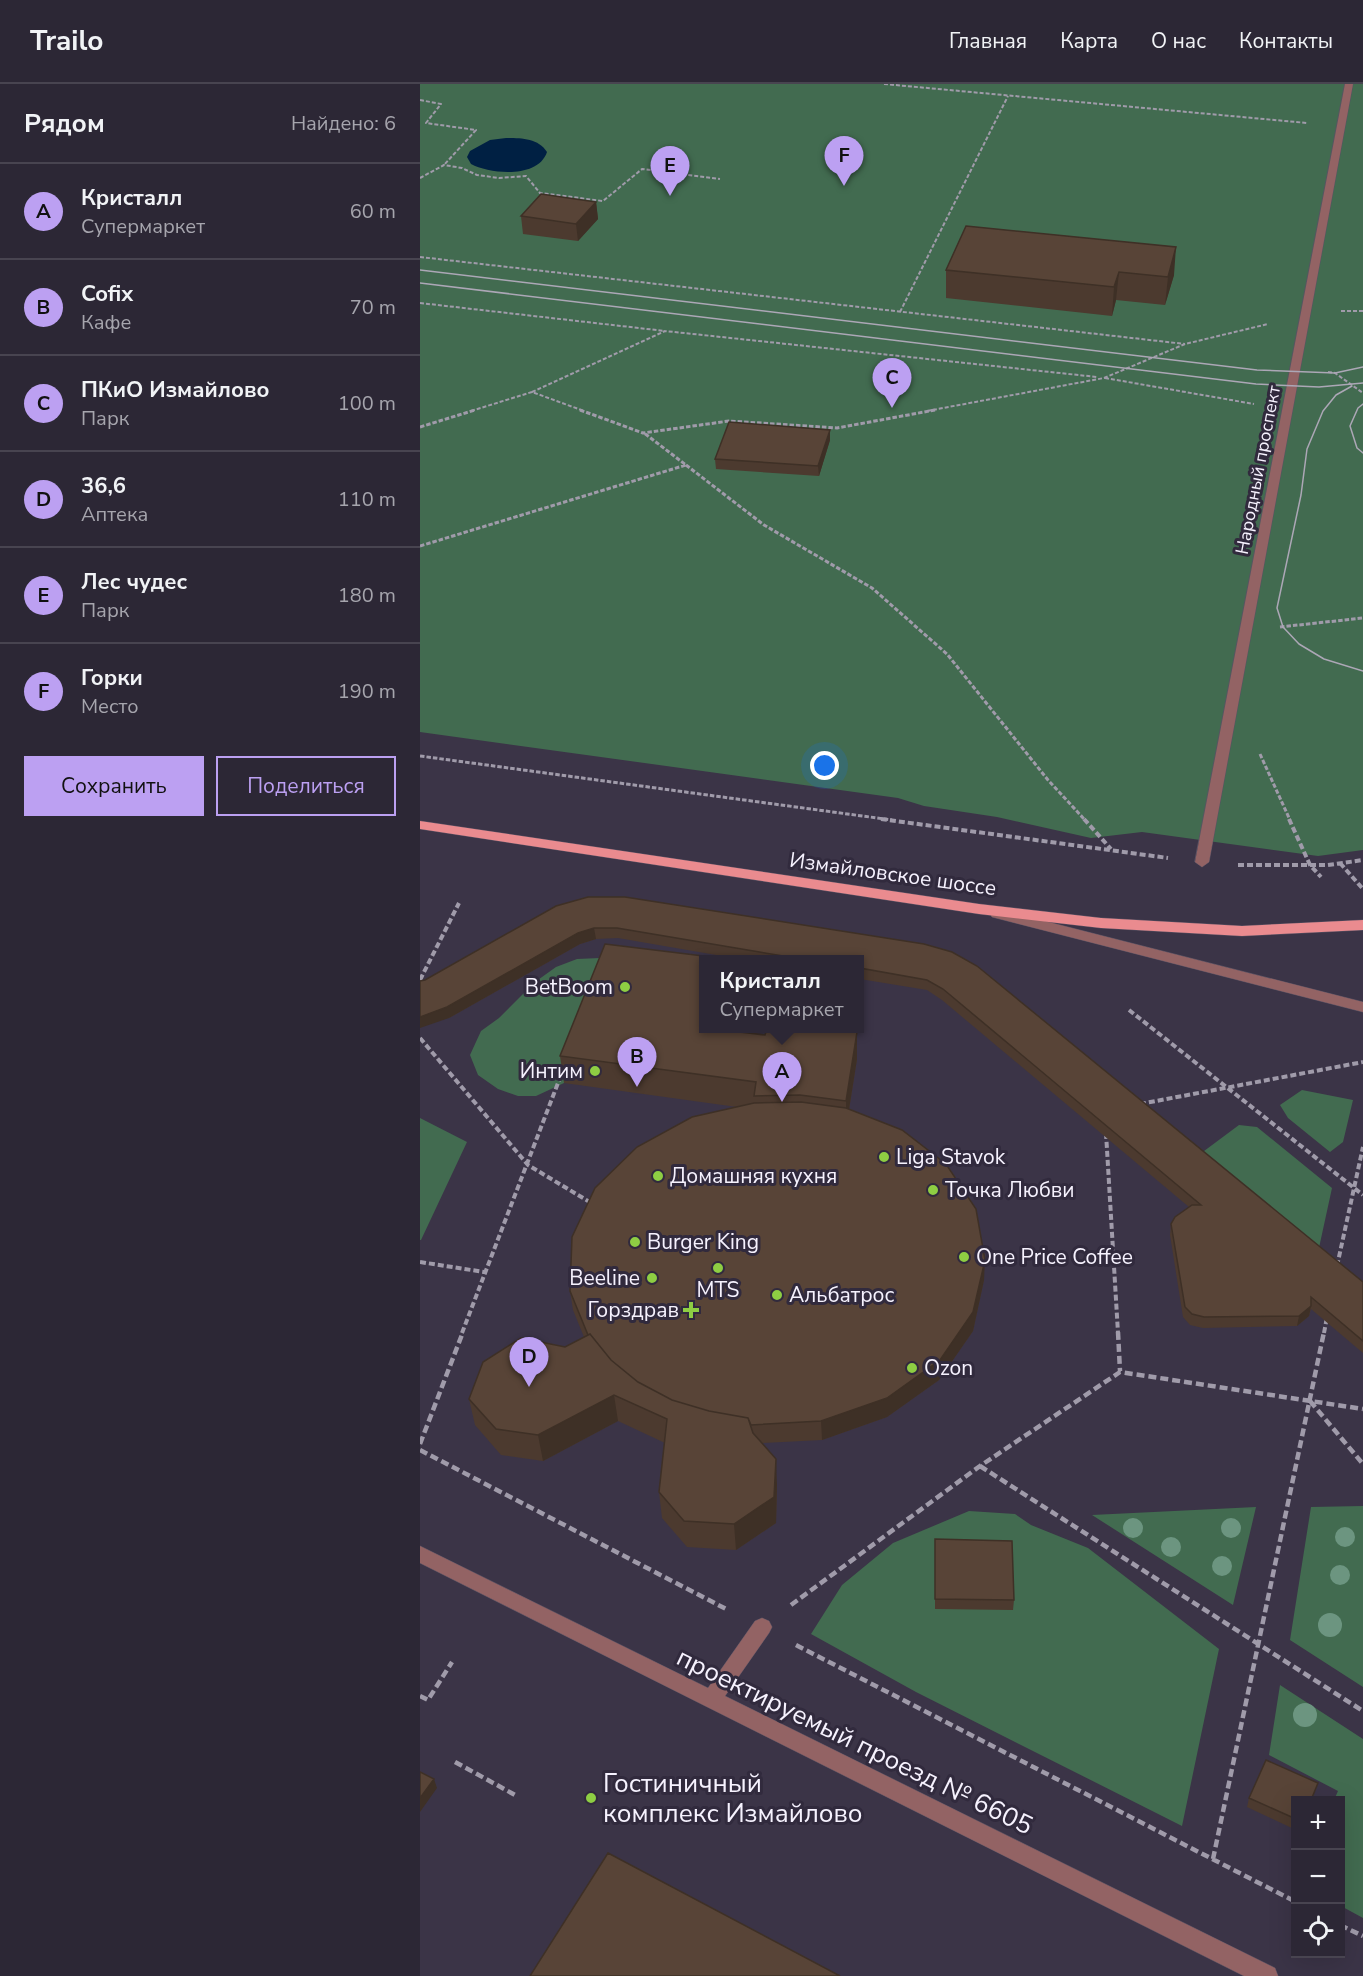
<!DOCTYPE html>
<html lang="ru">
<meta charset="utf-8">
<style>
:root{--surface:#2c2735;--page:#383341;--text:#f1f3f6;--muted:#a6a5ad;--line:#484450;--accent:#bca0f2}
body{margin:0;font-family:"Nunito Sans",sans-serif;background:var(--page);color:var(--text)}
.controls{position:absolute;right:18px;bottom:18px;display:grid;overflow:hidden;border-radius:0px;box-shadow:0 6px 24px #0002}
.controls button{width:54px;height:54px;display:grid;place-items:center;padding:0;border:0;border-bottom:2px solid var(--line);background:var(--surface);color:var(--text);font:30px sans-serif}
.you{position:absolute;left:405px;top:682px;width:21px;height:21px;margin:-15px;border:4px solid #fff;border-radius:50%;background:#1a73e8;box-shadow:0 0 0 9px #1a73e833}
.badge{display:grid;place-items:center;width:39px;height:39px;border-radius:50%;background:var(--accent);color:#111;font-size:20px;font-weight:700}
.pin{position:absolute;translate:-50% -50px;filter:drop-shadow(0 2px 3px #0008)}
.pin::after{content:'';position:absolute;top:32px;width:21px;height:18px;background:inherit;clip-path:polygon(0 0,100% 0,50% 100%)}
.popup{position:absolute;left:279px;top:871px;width:165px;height:78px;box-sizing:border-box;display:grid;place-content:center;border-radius:0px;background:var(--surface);filter:drop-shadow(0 2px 4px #0005);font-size:20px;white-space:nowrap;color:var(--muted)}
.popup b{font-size:22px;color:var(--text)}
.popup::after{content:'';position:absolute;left:50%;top:100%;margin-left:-12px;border:12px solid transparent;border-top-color:var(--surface)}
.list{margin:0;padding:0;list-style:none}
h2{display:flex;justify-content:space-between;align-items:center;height:78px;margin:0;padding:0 24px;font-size:26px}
h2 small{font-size:20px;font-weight:400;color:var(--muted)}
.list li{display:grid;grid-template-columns:39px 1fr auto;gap:18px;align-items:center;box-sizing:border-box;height:96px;padding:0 24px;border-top:2px solid var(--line)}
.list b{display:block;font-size:22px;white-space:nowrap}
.list p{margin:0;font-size:20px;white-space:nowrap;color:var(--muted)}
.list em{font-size:20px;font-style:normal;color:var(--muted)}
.actions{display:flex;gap:12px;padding:18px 24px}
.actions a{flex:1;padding:14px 0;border:2px solid var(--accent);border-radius:0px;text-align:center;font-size:21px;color:var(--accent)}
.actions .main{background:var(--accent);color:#111}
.icon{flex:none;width:33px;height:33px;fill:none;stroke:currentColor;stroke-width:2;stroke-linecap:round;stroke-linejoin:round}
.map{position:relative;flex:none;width:943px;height:1892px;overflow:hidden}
header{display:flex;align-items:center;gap:36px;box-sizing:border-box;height:84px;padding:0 30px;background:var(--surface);border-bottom:2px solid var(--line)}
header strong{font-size:28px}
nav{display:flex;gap:33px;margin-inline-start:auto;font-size:21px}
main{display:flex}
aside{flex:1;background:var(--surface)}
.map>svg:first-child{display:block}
</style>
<header>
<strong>Trailo</strong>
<nav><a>Главная</a><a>Карта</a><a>О нас</a><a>Контакты</a></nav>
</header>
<main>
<aside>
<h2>Рядом<small>Найдено: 6</small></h2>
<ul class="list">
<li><span class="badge">A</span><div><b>Кристалл</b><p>Супермаркет</p></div><em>60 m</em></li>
<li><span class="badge">B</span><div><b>Cofix</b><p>Кафе</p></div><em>70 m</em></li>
<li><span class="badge">C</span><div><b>ПКиО Измайлово</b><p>Парк</p></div><em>100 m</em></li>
<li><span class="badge">D</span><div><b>36,6</b><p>Аптека</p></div><em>110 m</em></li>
<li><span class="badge">E</span><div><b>Лес чудес</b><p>Парк</p></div><em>180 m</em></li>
<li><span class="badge">F</span><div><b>Горки</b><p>Место</p></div><em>190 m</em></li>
</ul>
<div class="actions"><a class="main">Сохранить</a><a>Поделиться</a></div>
</aside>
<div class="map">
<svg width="943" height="1892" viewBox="0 0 943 1892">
<rect width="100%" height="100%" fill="#3b3447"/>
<path fill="#426b50" d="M0 0H943V766L898 772 722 748 671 754 577 733 504 722 478 714 0 648Z
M180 874 188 887 144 999 116 1012H98L78 1005 58 991 50 971 61 947 79 934 115 898 136 883 157 875Z
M882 1006 933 1016 923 1058 910 1068 868 1034 860 1021Z
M0 1034 47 1058 1 1156H0Z
M819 1041 837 1043 912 1104 897 1173 776 1073Z
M943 1422V1603L870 1556 891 1423Z
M836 1423 813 1521 672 1431Z
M549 1427 595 1430 611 1441 668 1464 799 1565 762 1742 496 1608 391 1550 422 1501 473 1459Z
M860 1601 943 1655V1834L921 1822 920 1716H914L918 1707 849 1671Z"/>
<path fill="#002043" d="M86 54C101 54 118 54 127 68 118 95 70 90 51 80L47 73 50 67 70 56Z"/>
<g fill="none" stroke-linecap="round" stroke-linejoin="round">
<g stroke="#595264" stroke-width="1">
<path id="minor" d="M925 0H933L789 778 782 783 775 778Z
M577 825 943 918V928L572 833 570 830 572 827Z
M0 1462 288 1604 335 1537 342 1534 349 1537 352 1543 349 1549 305 1612 855 1884 858 1892H824L0 1479Z"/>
</g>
<g stroke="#595264" stroke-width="1">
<path id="major" d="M0 737 559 820 681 834 822 842 943 836V846L822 852 681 844 559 830 0 745Z"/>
</g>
<path stroke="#a09baa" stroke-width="2" stroke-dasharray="4 2" stroke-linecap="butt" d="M464 0 887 39
M0 16 21 20 6 39 56 46 24 81
M0 94 24 81 42 84 57 91 79 94 106 92 120 109 183 117 222 85 300 95
M0 173 765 260
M0 219 245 247
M921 227H943
M480 228 588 12
M908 288 915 289 943 309
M685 294 834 320
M112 308 245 247 677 293
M51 327 112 308 164 327
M507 327 684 294 765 260 848 240"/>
<path stroke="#a09baa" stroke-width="3" stroke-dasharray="4.5 2" stroke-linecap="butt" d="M160 326 223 349 309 337 417 344 515 326
M0 343 55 326
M266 381 344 441 452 504 527 570 628 696 665 736
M0 462 266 381 224 349
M860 543 943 534
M840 670 870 736
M0 672 472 736"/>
<path stroke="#a09baa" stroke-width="4" stroke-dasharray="6 3" stroke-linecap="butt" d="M461 735 748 774
M664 735 691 765
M869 735 890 781 901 793
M920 779 943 805
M818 781H908L943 776
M0 896 39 819
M709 926 943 1111
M0 954 108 1081 173 1120
M720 1020 943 978
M686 1049 698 1249
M0 1178 64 1188
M917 1182 943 1063
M42 1249 143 986
M904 1249 907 1233"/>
<path stroke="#a09baa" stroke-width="4.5" stroke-dasharray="8 4" stroke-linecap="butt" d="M698 1248 700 1287
M890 1317 943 1380
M0 1360 43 1248
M0 1366 308 1526
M560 1382 943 1627
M371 1521 560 1382 700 1288 943 1325
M376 1561 876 1818
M0 1612 8 1616 32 1578
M35 1678 97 1712
M793 1775 904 1248
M920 1841 943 1852"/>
<use href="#minor" fill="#936364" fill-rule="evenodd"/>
<use href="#major" fill="#ea8b8f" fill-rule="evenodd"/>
<path stroke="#aca7b6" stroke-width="1.5" d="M0 186 837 286 915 289 943 283
M0 199 836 300 899 303 943 299
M932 302 916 311 903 327 887 365 881 411 857 524 863 543 879 560 904 575 943 587
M943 320 938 324 930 342 937 364 943 369"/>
</g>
<g fill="#6c9580">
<circle cx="713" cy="1444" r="10"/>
<circle cx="811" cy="1444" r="10"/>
<circle cx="925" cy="1453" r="10"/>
<circle cx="751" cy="1463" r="10"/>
<circle cx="802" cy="1482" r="10"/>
<circle cx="920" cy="1491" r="10"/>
<circle cx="910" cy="1541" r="12"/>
<circle cx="885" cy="1631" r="12"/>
</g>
<path fill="#4c3a2f" d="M176 118 178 135 158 157 103 150 101 132Z
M546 142 754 191 745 221 696 216 692 232 526 214V186Z
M410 356 399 392 296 385 295 375Z
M136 822 504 860 943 1198V1269L891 1225 889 1232 877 1242 783 1244 770 1241 763 1233 750 1151 751 1140 769 1123 522 916 507 906 440 895V876H325L198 854 176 855 160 860 29 934 5 896Z
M284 945 345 951 437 948V975L429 1026 564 1196 553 1247 519 1296 467 1333 402 1356 343 1359 357 1401 356 1439 316 1466 267 1463 242 1434 239 1408 245 1359 198 1337 123 1377 81 1371 55 1341 49 1315 164 1253 153 1226 150 1207 317 1023 144 999 140 972Z
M515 1465 594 1516 593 1526 515 1525Z
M895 1709 876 1716V1746L827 1723 829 1714Z"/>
<path fill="#3e3026" d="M176 118 178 135 158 157 156 140Z
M756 163 754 191 745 221 748 193Z
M699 188 696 216 692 232 694 203Z
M410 346V356L399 392 398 382Z
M174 844 176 855 160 860 29 934 0 944V933L158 849Z
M437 948V975L426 1044V1017Z
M565 1176 564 1196 553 1247 519 1296 467 1333 402 1356 401 1337Z
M891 1222 889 1232 877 1242 879 1232Z
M194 1311 198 1337 123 1377 118 1351Z
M356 1375 357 1401 356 1439 316 1466 314 1440Z
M14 1695 17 1704 0 1728V1714Z"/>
<path fill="#584437" stroke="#3e3026" stroke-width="1.5" d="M121 110 176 118 156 140 101 132Z
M546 142 756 163 748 193 699 188 694 203 526 186Z
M309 338 410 346 398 382 295 375Z
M168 813H205L504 860 532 868 557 882 943 1198V1257L891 1213V1222L879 1232 784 1233 772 1230 765 1223 751 1140 755 1133 772 1121H781L523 905 507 896 440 884V876H387L197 844H174L158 849 27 923 0 933V897L5 896 136 822Z
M185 860 308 875 284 876V945H295L345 951 347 945H395L437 948 426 1017 380 1011 334 1012 336 998 140 972Z
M381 1018 426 1024 482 1046 526 1080 556 1125 565 1176 553 1228 520 1276 467 1314 401 1337 331 1341 328 1334 289 1327 252 1316 218 1298 191 1276 170 1250 168 1251 150 1207 152 1153 175 1104 217 1063 272 1033 334 1019Z
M170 1250 191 1276 218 1298 252 1316 289 1327 328 1334 333 1349 356 1375 354 1413 314 1440 264 1437 239 1408 247 1335 194 1311 118 1351 76 1345 49 1315 63 1278 101 1254 145 1263Z
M515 1455 592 1457 594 1516 515 1515Z
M846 1676 898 1699 891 1716H876V1735L829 1714Z
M0 1688 14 1695 0 1714Z
M188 1769 420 1892H110Z"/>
<g fill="#8ece43" stroke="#312a3d" stroke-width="2">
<circle cx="205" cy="903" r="6"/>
<circle cx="175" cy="987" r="6"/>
<circle cx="464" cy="1073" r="6"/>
<circle cx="238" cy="1092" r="6"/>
<circle cx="513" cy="1106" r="6"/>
<circle cx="215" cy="1158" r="6"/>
<circle cx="544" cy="1173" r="6"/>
<circle cx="298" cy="1184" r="6"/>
<circle cx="232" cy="1194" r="6"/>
<circle cx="357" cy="1211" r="6"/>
<path d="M268 1217h6v6h6v6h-6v6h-6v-6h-6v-6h6z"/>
<circle cx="492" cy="1284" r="6"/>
<circle cx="171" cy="1714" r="6"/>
</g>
<g text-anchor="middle" stroke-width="6" stroke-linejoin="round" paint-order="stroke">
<g font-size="18" fill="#f6f2fe" stroke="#312a3d">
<text transform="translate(838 386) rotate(-79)" y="6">Народный проспект</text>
</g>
<g font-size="21" fill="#f6f2fe" stroke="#312a3d">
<text transform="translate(473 790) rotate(8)" y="7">Измайловское шоссе</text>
</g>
<g font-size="21" fill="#f6f2fe" stroke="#312a3d" text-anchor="start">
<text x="193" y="910" text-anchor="end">BetBoom</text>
<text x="163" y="994" text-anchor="end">Интим</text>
<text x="476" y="1080">Liga Stavok</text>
<text x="250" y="1099">Домашняя кухня</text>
<text x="525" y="1113">Точка Любви</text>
<text x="227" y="1165">Burger King</text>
<text x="556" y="1180">One Price Coffee</text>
<text x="220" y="1201" text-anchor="end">Beeline</text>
<text x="298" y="1213" text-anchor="middle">MTS</text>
<text x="369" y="1218">Альбатрос</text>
<text x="259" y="1233" text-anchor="end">Горздрав</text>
<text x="504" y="1291">Ozon</text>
</g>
<g font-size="26" fill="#f6f2fe" stroke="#312a3d">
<text transform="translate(435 1657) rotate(26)" y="9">проектируемый проезд № 6605</text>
</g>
<g font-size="26" fill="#f6f2fe" stroke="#312a3d" text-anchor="start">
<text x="183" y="1708">Гостиничный<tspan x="183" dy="30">комплекс Измайлово</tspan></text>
</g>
</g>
</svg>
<div class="controls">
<button>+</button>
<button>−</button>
<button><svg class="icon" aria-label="locate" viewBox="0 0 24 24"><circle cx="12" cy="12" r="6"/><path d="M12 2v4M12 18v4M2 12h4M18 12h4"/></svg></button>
</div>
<div class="you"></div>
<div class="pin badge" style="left:362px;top:1018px">A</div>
<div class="popup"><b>Кристалл</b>Супермаркет</div>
<div class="pin badge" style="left:217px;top:1003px">B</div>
<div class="pin badge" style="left:472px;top:324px">C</div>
<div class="pin badge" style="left:109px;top:1303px">D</div>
<div class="pin badge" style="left:250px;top:112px">E</div>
<div class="pin badge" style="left:424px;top:102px">F</div>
</div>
</main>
